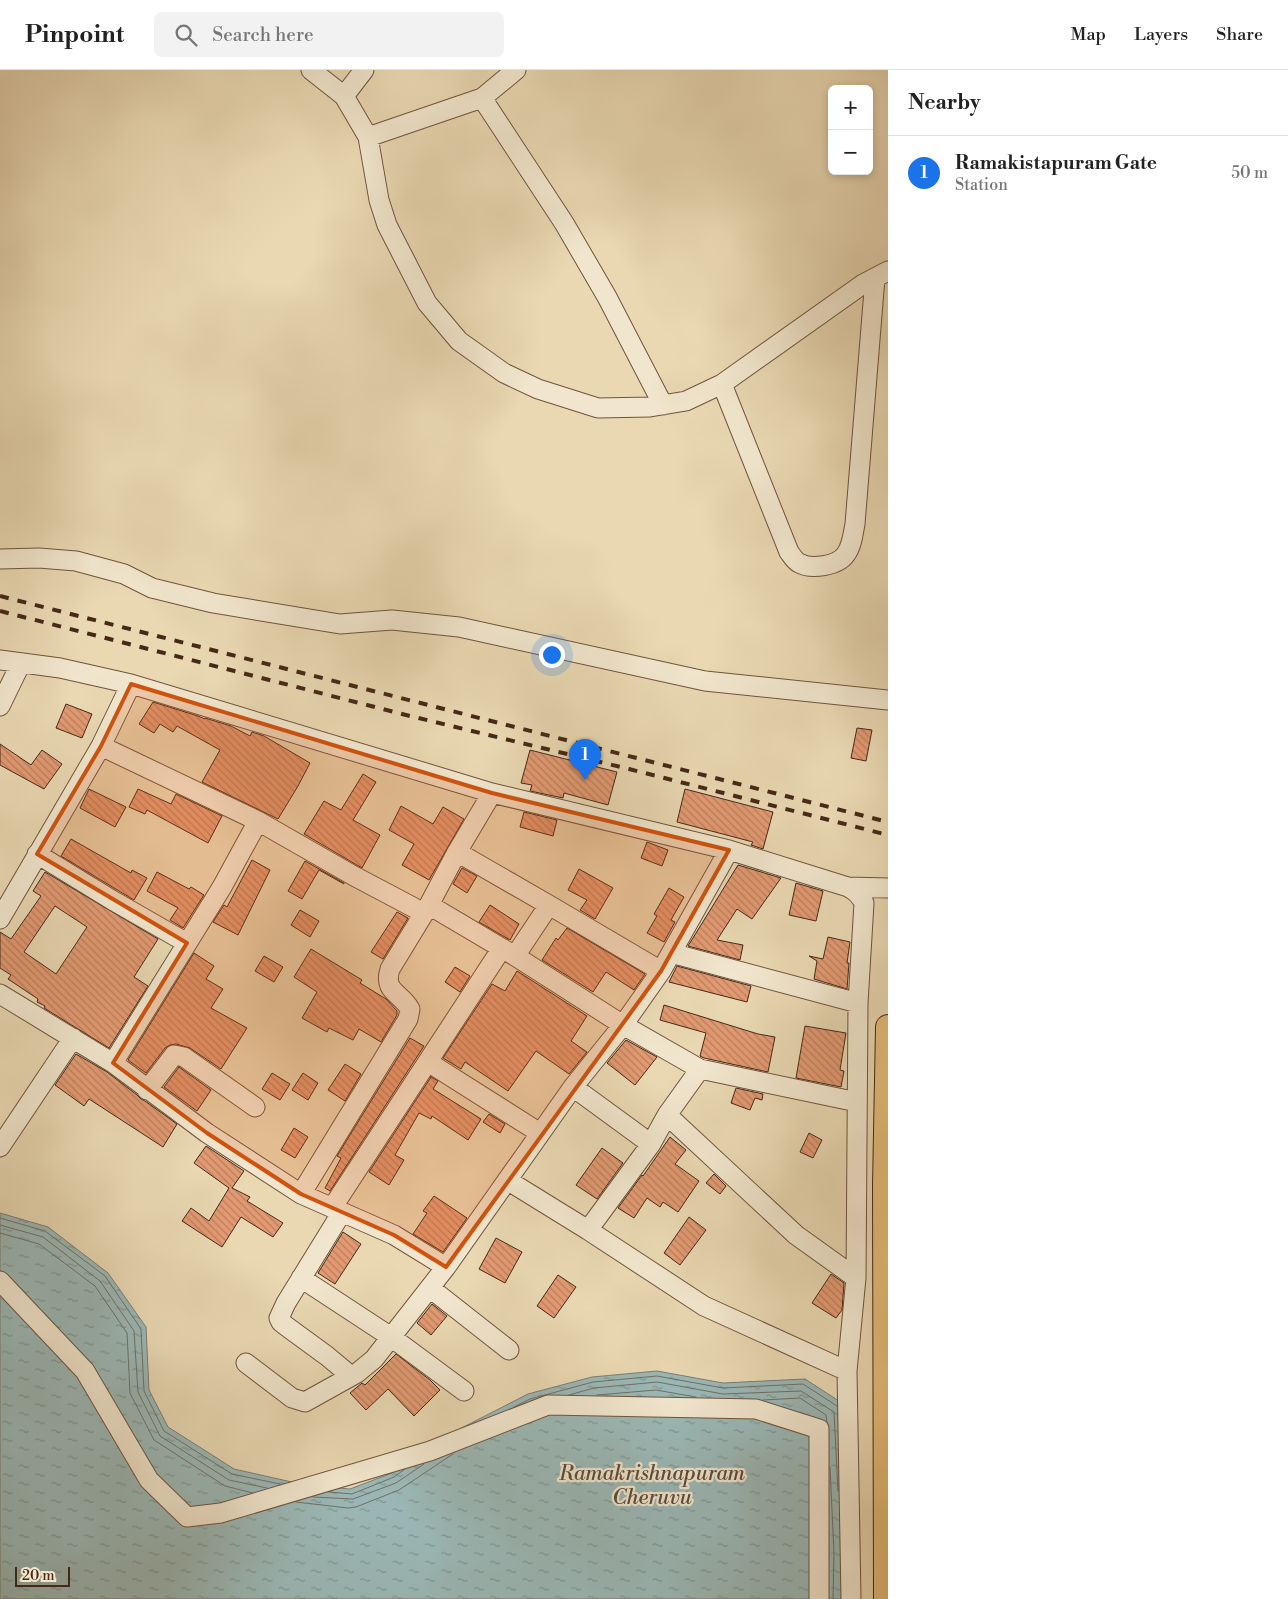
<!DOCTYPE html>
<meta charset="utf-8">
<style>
:root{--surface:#fff;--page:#f2f2f2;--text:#222;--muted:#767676;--line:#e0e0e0;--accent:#1a73e8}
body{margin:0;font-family:"Libre Bodoni",serif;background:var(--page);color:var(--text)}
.controls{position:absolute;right:15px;top:15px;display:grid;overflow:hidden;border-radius:8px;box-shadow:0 2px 8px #0003}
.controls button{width:45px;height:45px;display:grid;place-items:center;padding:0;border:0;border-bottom:1px solid var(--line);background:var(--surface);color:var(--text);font:25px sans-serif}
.scale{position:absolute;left:15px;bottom:12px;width:55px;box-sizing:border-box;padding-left:5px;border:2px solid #462818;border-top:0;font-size:14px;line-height:18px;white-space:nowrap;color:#462818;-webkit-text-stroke:4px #f1e6cd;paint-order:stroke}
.you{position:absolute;left:551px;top:584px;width:18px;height:18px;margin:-12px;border:4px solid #fff;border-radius:50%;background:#1a73e8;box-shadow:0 0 0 8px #1a73e833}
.badge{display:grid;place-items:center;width:32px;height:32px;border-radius:50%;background:var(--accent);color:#fff;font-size:16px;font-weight:700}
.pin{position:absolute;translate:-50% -41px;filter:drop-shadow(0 1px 2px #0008)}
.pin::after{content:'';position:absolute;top:26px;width:18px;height:15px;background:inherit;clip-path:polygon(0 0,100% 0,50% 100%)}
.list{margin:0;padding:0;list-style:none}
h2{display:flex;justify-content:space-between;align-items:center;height:65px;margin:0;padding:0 20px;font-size:21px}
h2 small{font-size:16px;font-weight:400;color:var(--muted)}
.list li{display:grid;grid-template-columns:32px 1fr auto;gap:15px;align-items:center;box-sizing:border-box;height:75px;padding:0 20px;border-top:1px solid var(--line)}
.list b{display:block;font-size:19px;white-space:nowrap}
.list p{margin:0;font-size:16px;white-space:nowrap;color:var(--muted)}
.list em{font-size:16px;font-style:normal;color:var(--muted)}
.icon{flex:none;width:28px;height:28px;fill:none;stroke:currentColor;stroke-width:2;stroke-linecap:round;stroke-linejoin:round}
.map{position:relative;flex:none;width:888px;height:1529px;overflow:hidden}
header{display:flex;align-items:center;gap:30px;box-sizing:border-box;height:70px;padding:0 25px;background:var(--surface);border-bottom:1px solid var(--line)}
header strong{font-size:24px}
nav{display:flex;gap:28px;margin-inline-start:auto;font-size:18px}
.search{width:350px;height:45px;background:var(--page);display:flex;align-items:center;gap:12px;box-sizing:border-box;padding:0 18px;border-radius:8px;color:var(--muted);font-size:19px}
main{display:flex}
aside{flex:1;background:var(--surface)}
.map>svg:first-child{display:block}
</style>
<header>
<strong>Pinpoint</strong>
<div class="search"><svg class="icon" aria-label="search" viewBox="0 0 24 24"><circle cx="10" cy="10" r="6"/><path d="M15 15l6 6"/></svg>Search here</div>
<nav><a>Map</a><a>Layers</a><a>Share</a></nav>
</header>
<main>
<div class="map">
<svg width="888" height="1529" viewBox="0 0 888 1529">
<defs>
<pattern id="water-ripples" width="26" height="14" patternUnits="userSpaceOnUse" patternTransform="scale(1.25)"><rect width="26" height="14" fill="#9bb8b6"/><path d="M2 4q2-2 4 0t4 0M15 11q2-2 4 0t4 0" fill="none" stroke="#809693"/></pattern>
<pattern id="building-back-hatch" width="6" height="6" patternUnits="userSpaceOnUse" patternTransform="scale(1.25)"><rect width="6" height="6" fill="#e39a72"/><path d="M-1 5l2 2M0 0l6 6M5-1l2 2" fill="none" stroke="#ba7e5d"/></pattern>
</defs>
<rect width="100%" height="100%" fill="#e9d8b2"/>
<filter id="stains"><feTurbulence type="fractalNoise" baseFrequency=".004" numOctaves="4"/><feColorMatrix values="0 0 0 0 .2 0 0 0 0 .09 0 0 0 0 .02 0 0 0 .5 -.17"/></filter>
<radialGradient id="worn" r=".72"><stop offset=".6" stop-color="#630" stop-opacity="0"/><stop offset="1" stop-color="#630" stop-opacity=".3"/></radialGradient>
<path fill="url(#water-ripples)" stroke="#797e77" d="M0 1143 48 1157 108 1203 146 1257 149 1320 168 1357 234 1399 305 1415 350 1419 392 1403 440 1369 528 1324 592 1307 657 1301 723 1313 805 1309 845 1335 852 1529H0Z"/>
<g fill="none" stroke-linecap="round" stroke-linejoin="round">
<path stroke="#707067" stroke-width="1" d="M0 1148 45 1161 105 1206 141 1259 144 1321 164 1361 232 1404 280 1414
M0 1155 43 1167 100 1211 134 1261 138 1322 160 1366 229 1410 267 1418
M0 1163 39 1174 95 1216 127 1263 130 1323 154 1370 225 1416 253 1423
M569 1325 594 1318 657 1312 723 1324 801 1321 834 1342 838 1421
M597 1325 656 1320 696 1327
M763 1330 800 1328 826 1345 827 1352
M514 1337 530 1329 593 1312 657 1306 723 1318 803 1314 837 1336
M830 1397 834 1483 833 1529
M329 1422 352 1424 394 1407 405 1399
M313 1427 353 1429 396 1413 424 1394
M296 1432 348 1438 356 1437 399 1420 453 1384"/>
</g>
<path fill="url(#building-back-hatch)" stroke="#462818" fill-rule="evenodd" d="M153 632 198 646 205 649V648L231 656 250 666 252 662 264 666 310 693 298 716 278 749 202 712 220 680 177 656 173 662 160 654 154 663 139 654Z
M66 634 92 644 82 668 56 658Z
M857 658 872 660 866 691 851 688Z
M0 674 31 695 42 680 62 694 44 719 0 695Z
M530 680 617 702 608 735 564 723 563 728 530 721 532 715 521 713Z
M363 704 376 712 353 750 380 765 362 798 304 764 324 731 341 740Z
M89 719 126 737 115 757 80 738Z
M138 719 171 734 176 724 222 746 208 773 147 740 145 744 129 737Z
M685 719 773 742 763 779 751 775 753 772 677 752Z
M401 736 433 754 443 737 464 749 429 810 402 795 414 774 389 760Z
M524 742 557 750 553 766 520 757Z
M71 769 131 803 132 800 147 808 134 830 61 786Z
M647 772 668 780 662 796 641 788Z
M252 790 270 800 238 865 213 852 224 835 227 837Z
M305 791 344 813V814L319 800 302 829 288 821Z
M738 795 781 808 752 849 737 839 717 870 743 875 740 890 688 876Z
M462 798 477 806 467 823 453 814Z
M579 799 613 818 595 849 580 840 587 830 568 820Z
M45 802 158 869 134 907 148 916 109 978 44 938 45 936 37 932 38 929 8 909 11 905 0 898V862L11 869 41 826 33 821ZM55 836 87 857 56 904 24 882Z
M157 802 189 819 191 817 204 825 183 858 170 850 178 838 147 821Z
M796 813 823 821 816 851 789 845Z
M669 818 684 827 671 850 675 852 664 872 647 863 657 846 654 844Z
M490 835 519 854 510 870 479 852Z
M300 840 319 851 310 867 291 855Z
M397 842 408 848 383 889 371 882Z
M567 858 645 904 634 920 606 902 593 922 542 890 556 868 558 870Z
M828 867 850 872 847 893H849L847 919 814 909 817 891 809 886 823 889Z
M311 879 362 910 360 913 386 929 397 941V945L381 972 359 959 353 970 329 958 327 962 302 948 317 922 294 907Z
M194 883 214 896 206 909 223 919 211 938 247 958 221 999 190 978 176 974 170 975 165 978 146 1003 128 990Z
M264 886 283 897 274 912 255 901Z
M677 896 751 916 747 932 669 912Z
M455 897 470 906 460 922 445 912Z
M517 901 587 946 571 971 587 982 569 1004 536 981 508 1021 465 992 461 999 443 988 492 914 505 921Z
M664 935 758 964 775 967 768 1002 704 988 700 986 706 963 660 950Z
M805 956 846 963 840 1000 844 1001 841 1017 796 1008Z
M410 968 424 976 330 1121 325 1118 341 1088 337 1086Z
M626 970 657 987 635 1015 607 993Z
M76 984 107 1002 137 1025 141 1029 145 1031 177 1054 163 1077 89 1029 84 1036 55 1015Z
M345 994 361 1004 345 1031 328 1020Z
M179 997 211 1020 197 1041 164 1017Z
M272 1003 290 1014 280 1030 262 1019Z
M303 1003 318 1013 308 1030 292 1020Z
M431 1007 438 1011 433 1019 481 1049 468 1070 432 1046 431 1049 419 1043 395 1085 404 1090 389 1115 369 1102Z
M736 1018 763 1024 762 1030 755 1028 750 1040 731 1033Z
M489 1044 505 1054 500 1063 483 1052Z
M294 1058 308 1067 295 1088 281 1080Z
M809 1063 822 1070 813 1088 800 1082Z
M670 1067 686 1080 675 1094 699 1111 678 1142 663 1132 660 1137 647 1128 634 1148 618 1138 642 1105 643 1106Z
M206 1076 244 1101 232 1118 250 1127 247 1131 283 1153 273 1167 241 1147 222 1177 182 1151 191 1138 209 1151 229 1118 194 1093Z
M602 1078 623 1093 597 1129 576 1115Z
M714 1104 726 1116 720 1124 706 1113Z
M434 1126 467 1148 443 1182 413 1164 427 1143 423 1141Z
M689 1147 706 1160 680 1195 664 1183Z
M343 1162 361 1174 335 1214 318 1203Z
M496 1168 522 1182 505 1213 479 1199Z
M831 1204 844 1213 842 1240 836 1248 812 1233Z
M558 1205 576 1217 554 1248 537 1236Z
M432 1234 447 1246 431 1265 417 1253Z
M396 1284 430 1310 440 1320 414 1346 388 1319 366 1340 350 1323 362 1313 365 1315Z"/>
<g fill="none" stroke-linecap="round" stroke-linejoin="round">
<g stroke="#6f543e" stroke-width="21">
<path id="minor" d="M311 0 344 26 368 67 379 130 387 155 427 233 459 271 504 303 538 319 598 338 650 337 686 331 722 314 863 214 888 201
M344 26 364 0
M482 28 564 153 607 227 663 335
M368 67 482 28 516 0
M722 314 789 482C792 486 795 491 799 493 811 500 838 496 846 484 852 476 853 464 855 454L875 208
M0 489 39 488 76 491 124 504 152 518 213 533 340 554 392 550 459 557 705 611 888 630
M0 590 60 598 131 614 492 723 729 780 848 817C856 821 860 825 864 833L858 933 856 1208 847 1301 851 1529
M0 636 21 593
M101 676 258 751 354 806 424 843
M457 782 549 835 661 901
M37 784 112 830 187 873
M848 817 888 818
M429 835 515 886 623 955 700 999 857 1032
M0 849 101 676 131 614
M671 883 858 933
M515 886 549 835
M0 924 113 993 207 1063 301 1124 394 1165 446 1197
M428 992 540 1063
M113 993 222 817 258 751
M573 1017 651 1074
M147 1020 174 985 184 987 255 1037
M667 1045 796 1165 856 1208
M0 1077 73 968
M507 1110 588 1160 704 1236 847 1301
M301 1124 408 949 410 939C400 922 383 922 390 899L429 835 457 782 492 723
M332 1138 502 878
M342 1142 286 1233 279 1248 281 1252 286 1256 327 1286 351 1306
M588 1160 651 1074 667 1045 700 999
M301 1208 391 1267 464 1321
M0 1211 85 1301 149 1410 187 1447 221 1443 430 1381 548 1335 756 1339 819 1359V1529
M430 1218 509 1280
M246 1293 292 1328 305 1332 357 1303 374 1289 446 1197 573 1017 623 955 661 901 729 780"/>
</g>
<g stroke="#462818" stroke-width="26">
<path id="major" d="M886 1529 885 1115 888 957"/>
</g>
<use href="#minor" stroke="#f1e6cd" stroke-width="19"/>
<use href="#major" stroke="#e4bc79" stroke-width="24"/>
<path stroke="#462818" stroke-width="4" stroke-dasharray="9 9" stroke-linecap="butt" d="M0 526 888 752
M0 541 410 646 629 699 888 765"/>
</g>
<path fill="#d0520e" fill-opacity="0.2" stroke="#d0520e" stroke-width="4" stroke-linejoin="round" d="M131 614 492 723 729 780 661 901 446 1197 394 1165 301 1124 207 1063 113 993 187 873 37 784 101 676Z"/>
<g text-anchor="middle" stroke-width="4.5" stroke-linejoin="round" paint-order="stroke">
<g font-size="21" font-style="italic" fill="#5b4c40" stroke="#f1e6cd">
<text x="652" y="1410">Ramakrishnapuram<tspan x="652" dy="24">Cheruvu</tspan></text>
</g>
</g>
<rect width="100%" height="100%" filter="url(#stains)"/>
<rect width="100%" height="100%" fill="url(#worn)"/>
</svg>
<div class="controls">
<button>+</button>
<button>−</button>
</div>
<div class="scale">20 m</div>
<div class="you"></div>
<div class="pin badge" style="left:585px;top:710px">1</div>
</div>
<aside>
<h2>Nearby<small></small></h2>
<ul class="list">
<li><span class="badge">1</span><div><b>Ramakistapuram Gate</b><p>Station</p></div><em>50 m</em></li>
</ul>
</aside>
</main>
